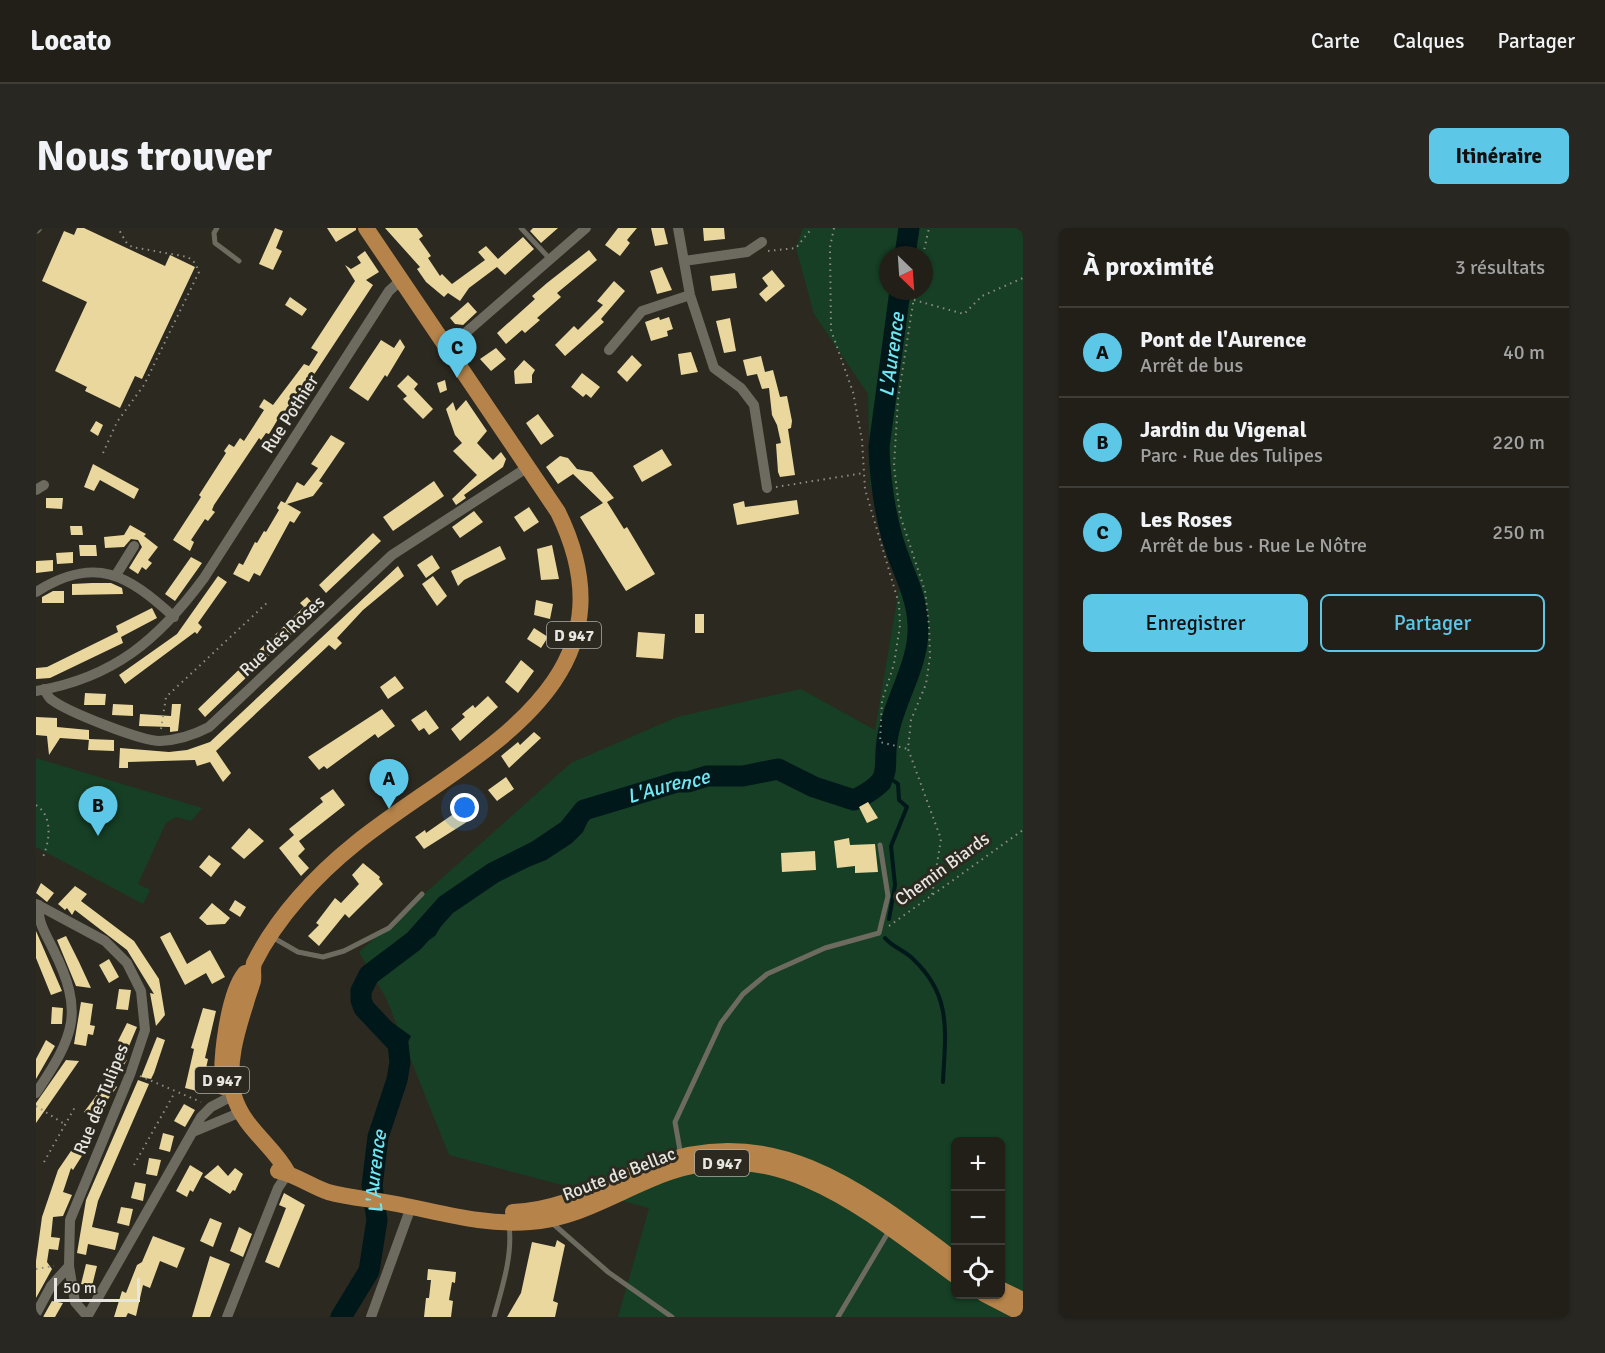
<!DOCTYPE html>
<html lang="fr">
<meta charset="utf-8">
<style>
:root{--surface:#211f18;--page:#292721;--text:#f1f3f6;--muted:#a2a2a2;--line:#3e3d37;--accent:#5dc7e8}
body{margin:0;font-family:Signika,sans-serif;background:var(--page);color:var(--text)}
.controls{position:absolute;right:18px;bottom:18px;display:grid;overflow:hidden;border-radius:9px;box-shadow:0 2px 4px #0004}
.controls button{width:54px;height:54px;display:grid;place-items:center;padding:0;border:0;border-bottom:2px solid var(--line);background:var(--surface);color:var(--text);font:30px sans-serif}
.compass{position:absolute;left:843px;top:18px;width:54px;height:54px;border-radius:50%;background:var(--surface);box-shadow:0 2px 4px #0004;rotate:155deg}
.scale{position:absolute;left:18px;bottom:15px;width:86px;box-sizing:border-box;padding-left:6px;border:3px solid #e6e5df;border-top:0;font-size:16px;line-height:21px;white-space:nowrap;color:#e6e5df;-webkit-text-stroke:4px #2c2920;paint-order:stroke}
.you{position:absolute;left:429px;top:580px;width:21px;height:21px;margin:-15px;border:4px solid #fff;border-radius:50%;background:#1a73e8;box-shadow:0 0 0 9px #1a73e833}
.badge{display:grid;place-items:center;width:39px;height:39px;border-radius:50%;background:var(--accent);color:#111;font-size:20px;font-weight:700}
.pin{position:absolute;translate:-50% -50px;filter:drop-shadow(0 2px 3px #0008)}
.pin::after{content:'';position:absolute;top:32px;width:21px;height:18px;background:inherit;clip-path:polygon(0 0,100% 0,50% 100%)}
.list{margin:0;padding:0;list-style:none}
h2{display:flex;justify-content:space-between;align-items:center;height:78px;margin:0;padding:0 24px;font-size:26px}
h2 small{font-size:20px;font-weight:400;color:var(--muted)}
.list li{display:grid;grid-template-columns:39px 1fr auto;gap:18px;align-items:center;box-sizing:border-box;height:90px;padding:0 24px;border-top:2px solid var(--line)}
.list b{display:block;font-size:22px;white-space:nowrap}
.list p{margin:0;font-size:20px;white-space:nowrap;color:var(--muted)}
.list em{font-size:20px;font-style:normal;color:var(--muted)}
.actions{display:flex;gap:12px;padding:18px 24px}
.actions a{flex:1;padding:14px 0;border:2px solid var(--accent);border-radius:9px;text-align:center;font-size:21px;color:var(--accent)}
.actions .main{background:var(--accent);color:#111}
.icon{flex:none;width:33px;height:33px;fill:none;stroke:currentColor;stroke-width:2;stroke-linecap:round;stroke-linejoin:round}
.map{position:relative;flex:none;width:987px;height:1089px;overflow:hidden;border-radius:9px}
header{display:flex;align-items:center;gap:36px;box-sizing:border-box;height:84px;padding:0 30px;background:var(--surface);border-bottom:2px solid var(--line)}
header strong{font-size:28px}
nav{display:flex;gap:33px;margin-inline-start:auto;font-size:21px}
.intro{display:flex;align-items:center;justify-content:space-between;box-sizing:border-box;height:144px;padding:0 36px}
h1{margin:0;font-size:42px}
.button{padding:15px 27px;border-radius:9px;background:var(--accent);color:#111;font-size:21px;font-weight:700}
main{display:flex;gap:36px;padding:0 36px}
aside{flex:1;background:var(--surface);border-radius:9px;box-shadow:0 2px 4px #0004}
.map>svg:first-child{display:block}
</style>
<header>
<strong>Locato</strong>
<nav><a>Carte</a><a>Calques</a><a>Partager</a></nav>
</header>
<div class="intro"><h1>Nous trouver</h1><a class="button">Itinéraire</a></div>
<main>
<div class="map">
<svg width="987" height="1089" viewBox="0 0 987 1089">
<rect width="100%" height="100%" fill="#2c2920"/>
<path fill="#163f25" fill-rule="evenodd" d="M767 0H987V1089H582L613 980 413 927 350 770 323 724 535 535 641 489 765 461 839 502 864 355 834 256 832 166 778 86 760 20ZM852 27H888V63H852ZM920 914H964V1066H920Z
M0 530 166 580 155 593 140 589 130 595 102 656 114 662 107 676 0 619Z"/>
<path fill="#01181b" d="M887 390C887 413 884 443 874 463 868 475 862 484 859 497 857 507 858 555 854 560 846 570 828 575 817 580L736 547 707 554 676 552 659 559 644 558 561 582 556 584 547 604 536 615 510 632 459 652 412 687 399 708 336 750 331 761 334 779 375 808 372 814 373 827 347 915 342 961 336 960 342 909 361 852 364 824 362 816 345 796 328 780 325 763 333 747 378 713 410 677 457 645 501 623 532 602 548 582 641 554H652L671 548H707L742 541 804 569 818 572 836 563 845 557 849 548 852 507 858 480 876 436 883 398Z
M337 981 345 982 342 1026 334 1048 310 1089H305L333 1043 341 992Z"/>
<g fill="none" stroke-linecap="round" stroke-linejoin="round">
<path stroke="#01181b" stroke-width="4" d="M853 691 859 657 855 618 871 579 863 572 862 556 858 553
M849 710C856 719 870 723 878 732 917 769 909 806 907 854"/>
<g stroke="#01181b" stroke-width="21">
<path d="M869 27 873 0"/>
<path id="s1" d="M305 1089 333 1043 341 992 336 958 342 909 361 852 364 834 362 816 328 780 325 772V763L333 747 378 713 410 677 457 645 501 623 532 602 548 582 641 554H652L671 548H707L742 541 778 559 818 572C864 550 843 541 853 502 861 467 884 433 882 397 881 365 864 339 856 309 848 280 844 249 843 219L864 63"/>
</g>
</g>
<path fill="#e9d79e" d="M41 0H48L129 38 134 27 159 39 106 151 99 148 84 180 49 163 51 159 19 143 51 74 6 53 28 3 38 7Z
M239 0 247 3 240 20 246 23 237 42 223 36Z
M291 0H320V2L300 14Z
M349 0H381L387 8 383 11 395 28 392 30 404 48 406 46 416 56 449 32 442 24 450 18 462 31 487 9 498 21 469 47 461 39 433 60 424 73 412 65 408 69 390 54 381 41 384 39Z
M497 0H522L505 15 494 3Z
M582 0H601L591 12 594 15 584 28 569 17Z
M615 0H628L632 16 619 18Z
M667 0H688L689 11 668 13Z
M553 22 561 32 521 65 525 69 501 90 504 92 489 105 486 102 470 116 461 105 499 71 496 68 511 55Z
M329 23 343 44 330 52 337 57 258 177 245 193 242 191 233 206 230 205 225 212 223 210 178 277 176 282 179 284 172 293 169 291 155 312 158 314 154 323 137 312 165 269 163 267 190 225 188 223 193 216 198 219 204 210 208 213 228 182 223 179 228 171 237 177 268 136 273 138 282 124 275 120 319 53 309 37 315 41 325 35 321 29Z
M626 39 636 62 621 66 614 43Z
M736 42 749 58 730 74 723 66 732 58 726 50Z
M699 45 701 60 676 63 674 48Z
M578 53 589 63 565 91 568 94 529 128 519 117 538 98 542 102 567 77 561 73Z
M254 69 271 81 266 88 249 77Z
M432 74 441 84 427 97 419 96 414 90Z
M623 89 624 92 633 89 637 101 631 103 632 108 615 113 609 94Z
M694 90 700 123 688 125 680 93Z
M364 111 369 119 351 149 349 147 332 173 313 160 345 112 358 120Z
M460 120 470 131 455 143 444 131Z
M655 124 662 144 645 147 642 126Z
M596 127 606 137 591 154 581 144Z
M725 128 729 144 737 142 744 169 751 168 756 193 755 200 752 201 759 247 744 249 742 244 740 216 745 215 741 197 736 187 733 160 726 161 721 146 711 148 707 132Z
M488 132 499 142 496 147V155L479 156 478 143Z
M546 145 564 159 555 170 550 166 547 169 535 159Z
M372 147 382 156 378 161 397 181 387 191 367 171 371 168 361 158Z
M409 152 411 162 404 165 401 155Z
M430 172 451 203 441 215 457 232 465 224 470 231 467 239 428 267 430 270 420 277 416 271 441 247 417 223 426 215 419 207 410 181 417 174 420 183Z
M502 186 518 208 505 217 490 195Z
M60 193 67 197 62 208 54 203Z
M295 207 309 215 283 253 287 255 277 268 251 276 265 284 258 295 254 293 224 348 218 345 213 354 197 346 203 335 207 337 219 314 221 315 228 303 230 304 243 282 241 280 245 273 249 275 261 254 268 258 282 240 275 236Z
M626 221 636 237 606 254 597 238Z
M524 228 532 230 541 241 556 244 578 270 571 274 588 301 591 299 619 346 590 363 544 289 567 275 537 246 522 256 510 239Z
M57 236 103 261 98 271 64 252 58 263 48 259Z
M398 253 408 268 357 303 347 289Z
M10 270H27L26 281 10 280Z
M761 272 763 286 701 297 697 276 708 273 709 279Z
M493 279 503 294 488 304 478 289Z
M438 283 447 294 424 310 416 299Z
M94 297 110 306 108 308 122 319 112 332 116 335 110 342 106 339 102 346 93 340 106 319 102 312 95 311 88 319 69 320 68 309 88 307Z
M34 298H46L47 307H35Z
M337 305 345 313 290 365 283 357Z
M43 317H60L61 328H44Z
M516 317 523 351 505 352 501 321Z
M464 318 470 331 428 352 422 358 415 343Z
M37 324V335L21 336 20 325Z
M396 327 404 340 390 350 381 337Z
M155 329 166 335 139 373 129 366Z
M17 332V343L0 345V333Z
M362 338 368 348 327 382 301 410 306 415 299 422 293 417 180 523 195 545 187 554 174 534 161 538 159 532 92 534V540H83L84 520 133 524 151 522 174 514Z
M182 348 191 354 162 395 166 399 161 406 159 404 89 456 83 447 141 406Z
M397 348 411 368 401 378 386 356Z
M56 355H75L86 360 87 366 36 367V356Z
M17 363H28V375H6V369Z
M271 369 282 381 169 489 162 481 268 379 264 375Z
M500 372 517 376 514 391 498 387Z
M116 380 121 390 85 409 87 415 14 450 0 451V440L11 439 82 404 80 398Z
M659 386H668V405H659Z
M498 400 512 409 505 420 491 411Z
M602 404 629 406 627 431 600 429Z
M485 432 498 443 482 465 469 454Z
M359 448 368 460 352 471 344 459Z
M49 465 70 466 69 477H48Z
M452 468 462 479 424 513 415 501 429 489 426 486 437 477 439 480Z
M77 476 97 477V488L76 487Z
M136 476H145L142 503 134 504V499L103 498 104 486 135 488Z
M346 481 359 498 342 510 339 506 291 541 288 538 283 542 272 529Z
M390 482 403 500 393 507 388 500 383 503 375 492Z
M0 489 21 490V499L53 502V512L24 510 13 527 11 508 0 507Z
M498 504 505 510 473 540 465 528 482 514 484 517Z
M53 511 78 512V523L52 522Z
M470 549 478 561 461 573 452 562Z
M297 561 309 577 263 613 269 621 262 628 273 640 265 648 243 620 258 607 253 601 287 574 284 570Z
M832 574 842 590 831 595 823 579Z
M426 580 434 592 388 621 379 609 389 602 390 605Z
M213 600 228 613 208 631 195 620Z
M813 610 814 617 839 616 842 644 819 645V638L801 640 798 613Z
M779 623 780 642 746 644 745 625Z
M173 627 185 636 175 649 163 639Z
M327 635 344 649 343 651 347 656 313 690 309 686 283 718 272 708 283 697 280 695 299 670 305 675 323 656 316 647Z
M5 655 18 665 11 674 0 665Z
M39 658 51 666 45 673 98 713 123 751 129 787 120 798 114 765 118 766 91 722 39 682 36 687 31 680 29 682 22 676Z
M199 672 210 679 204 689 193 682Z
M176 675 194 690 189 696 171 697 163 690Z
M0 703 26 763 15 767 0 730Z
M134 704 151 736 174 722 189 749 176 756 170 745 149 757 124 709Z
M30 708 43 734 55 760 40 758 21 712Z
M73 731 83 749 73 755 63 737Z
M83 761 95 762 92 782 80 781Z
M45 774 57 776 54 797 59 798 57 807 52 806 50 818 38 816Z
M16 779 27 780 26 796H15Z
M167 780 180 783 169 830 172 831 165 864 149 860 158 821 155 820Z
M91 795 101 799 93 818 82 813Z
M121 809 129 812 118 845 115 851 105 849Z
M10 812 19 818 0 851V831Z
M84 826 91 832 82 846 73 839Z
M30 832 43 833 0 895V875Z
M72 852 81 859 57 891 48 884Z
M102 852 113 856 62 973 56 999 83 1005 79 1022 52 1016 50 1027 41 1025 50 972Z
M148 876 159 882 149 899 138 893Z
M50 901 59 907 37 942 35 940 27 964 36 967 27 988 17 989 15 1009 24 1010 22 1022 13 1021 11 1034 16 1041 0 1070V1033L6 989 22 942Z
M127 905 138 908 134 924 123 921Z
M113 930 125 932 121 948 110 946Z
M154 937 167 945 157 964 154 962 151 969 140 963Z
M182 937 192 948 199 940 207 946 199 963 197 962 194 966 168 949Z
M99 954 110 956 107 973 95 970Z
M248 965 269 977 243 1040 229 1034 250 980 243 977Z
M85 979 97 981 93 998 81 995Z
M174 990 186 995 177 1019 164 1013Z
M203 999 216 1006 207 1029 194 1023Z
M117 1008 149 1020 141 1040 124 1033 114 1060 107 1057 100 1088 92 1085 90 1089H78L86 1063 90 1065 101 1037 106 1034Z
M521 1012 529 1017 517 1073 522 1075 519 1089H471L485 1065 496 1014 519 1019Z
M174 1028 194 1036 174 1089H156Z
M50 1036 61 1038 56 1058 45 1056Z
M392 1041 420 1044 419 1055 416 1054 413 1072 417 1073 415 1089H388L390 1070H393L395 1052H391Z
M16 1073 27 1075 19 1089H7Z"/>
<g fill="none" stroke-linecap="round" stroke-linejoin="round">
<path stroke="#8f8d85" stroke-width="2" stroke-dasharray="1.5 4.5" stroke-linecap="butt" d="M798 0 794 19 795 102 817 164 826 212 829 261 863 376 864 397 858 436 846 473 844 514 872 521
M732 23 760 20 776 0
M887 27 893 0
M879 63 862 171 858 238 864 287 889 363 893 397 894 429 890 456 875 492 872 521 905 611 896 667
M878 72 928 86 946 68 987 50
M67 225 81 194 108 157 163 44 159 35 152 29 96 19 90 14 82 0
M740 259 828 245
M125 501 130 469 233 373
M0 577C17 588 14 612 7 629
M853 698 987 602
M104 848 165 874
M0 878 30 897
M8 934 39 879
M98 937 139 864
M0 1041 18 1038"/>
<path stroke="#6d6a5f" stroke-width="5" d="M181 0 178 5 179 15 203 33
M485 0 514 31
M236 709 262 724 287 729 308 723 353 700 386 666
M645 928 639 894 685 795 707 766 731 746 789 720 843 705 852 668 844 617
M515 994 572 1044 636 1089
M458 1089C466 1060 477 1027 473 997
M802 1089 853 1003"/>
<path stroke="#6d6a5f" stroke-width="10" d="M642 0 654 67 678 140 705 160 718 177 731 260
M0 1 1 0
M648 33 711 24 726 14
M411 121 550 0
M573 122 606 83 654 67
M0 262 8 257
M80 347 98 318
M0 364C59 327 91 346 138 389
M8 461C11 465 12 470 16 472 32 484 105 513 124 513 142 512 158 507 173 499L356 327 492 239
M0 463C78 450 123 411 168 350L353 63 365 52
M0 676 69 713 91 735 105 763 109 802 95 844 34 992 33 1038 39 1074 51 1088
M0 865C38 808 49 785 17 721 10 706 1 694 3 677
M157 904 205 884
M0 1086 15 1058 33 1038
M51 1089 165 889 175 879 198 867
M191 1089 242 960 252 945
M335 1089 375 979"/>
<path stroke="#b6844b" stroke-width="16" d="M187 859C184 831 192 766 209 745
M242 943C260 947 275 958 292 964 313 970 334 971 355 975 401 983 446 998 494 994 544 991 587 960 634 944 745 905 837 988 920 1048
M252 945C237 917 208 901 198 868 190 838 201 803 210 775 212 767 215 760 217 753 218 747 216 741 218 735 241 689 280 647 320 615 428 528 608 460 522 284L330 0
M477 984C529 982 571 955 619 937 737 891 829 965 920 1033
M964 1061 987 1072
M948 1066 987 1086"/>
</g>
<g text-anchor="middle" stroke-width="6" stroke-linejoin="round" paint-order="stroke">
<g fill="#2c2920" stroke="#aeada6" stroke-width="1.5">
<rect x="511" y="394" width="54" height="26" rx="4.5"/>
<rect x="159" y="839" width="54" height="26" rx="4.5"/>
<rect x="659" y="922" width="54" height="26" rx="4.5"/>
</g>
<g font-size="16" font-weight="bold" fill="#e6e5df">
<text x="538" y="413">D 947</text>
<text x="186" y="858">D 947</text>
<text x="686" y="941">D 947</text>
</g>
<g font-size="18" fill="#e6e5df" stroke="#2c2920">
<text transform="translate(254 186) rotate(-57)" y="6">Rue Pothier</text>
<text transform="translate(246 408) rotate(-43)" y="6">Rue des Roses</text>
<text transform="translate(906 641) rotate(-36)" y="6">Chemin Biards</text>
<text transform="translate(65 871) rotate(-68)" y="6">Rue des Tulipes</text>
<text transform="translate(583 946) rotate(-21)" y="6">Route de Bellac</text>
</g>
<g font-size="20" font-style="italic" fill="#72e7f3" stroke="#2c2920">
<text dy="7" stroke="none"><textPath href="#s1" startOffset="1398">L'Aurence</textPath></text>
<text dy="7" stroke="none"><textPath href="#s1" startOffset="732">L'Aurence</textPath></text>
<text dy="7" stroke="none"><textPath href="#s1" startOffset="154">L'Aurence</textPath></text>
</g>
</g>
</svg>
<div class="controls">
<button>+</button>
<button>−</button>
<button><svg class="icon" aria-label="locate" viewBox="0 0 24 24"><circle cx="12" cy="12" r="6"/><path d="M12 2v4M12 18v4M2 12h4M18 12h4"/></svg></button>
</div>
<svg class="compass" viewBox="-18 -18 36 36"><path d="M0-13l5 13h-10z" fill="#e53935"/><path d="M0 13l5-13h-10z" fill="#a2a2a2"/></svg>
<div class="scale">50 m</div>
<div class="you"></div>
<div class="pin badge" style="left:353px;top:581px">A</div>
<div class="pin badge" style="left:62px;top:608px">B</div>
<div class="pin badge" style="left:421px;top:150px">C</div>
</div>
<aside>
<h2>À proximité<small>3 résultats</small></h2>
<ul class="list">
<li><span class="badge">A</span><div><b>Pont de l'Aurence</b><p>Arrêt de bus</p></div><em>40 m</em></li>
<li><span class="badge">B</span><div><b>Jardin du Vigenal</b><p>Parc · Rue des Tulipes</p></div><em>220 m</em></li>
<li><span class="badge">C</span><div><b>Les Roses</b><p>Arrêt de bus · Rue Le Nôtre</p></div><em>250 m</em></li>
</ul>
<div class="actions"><a class="main">Enregistrer</a><a>Partager</a></div>
</aside>
</main>
